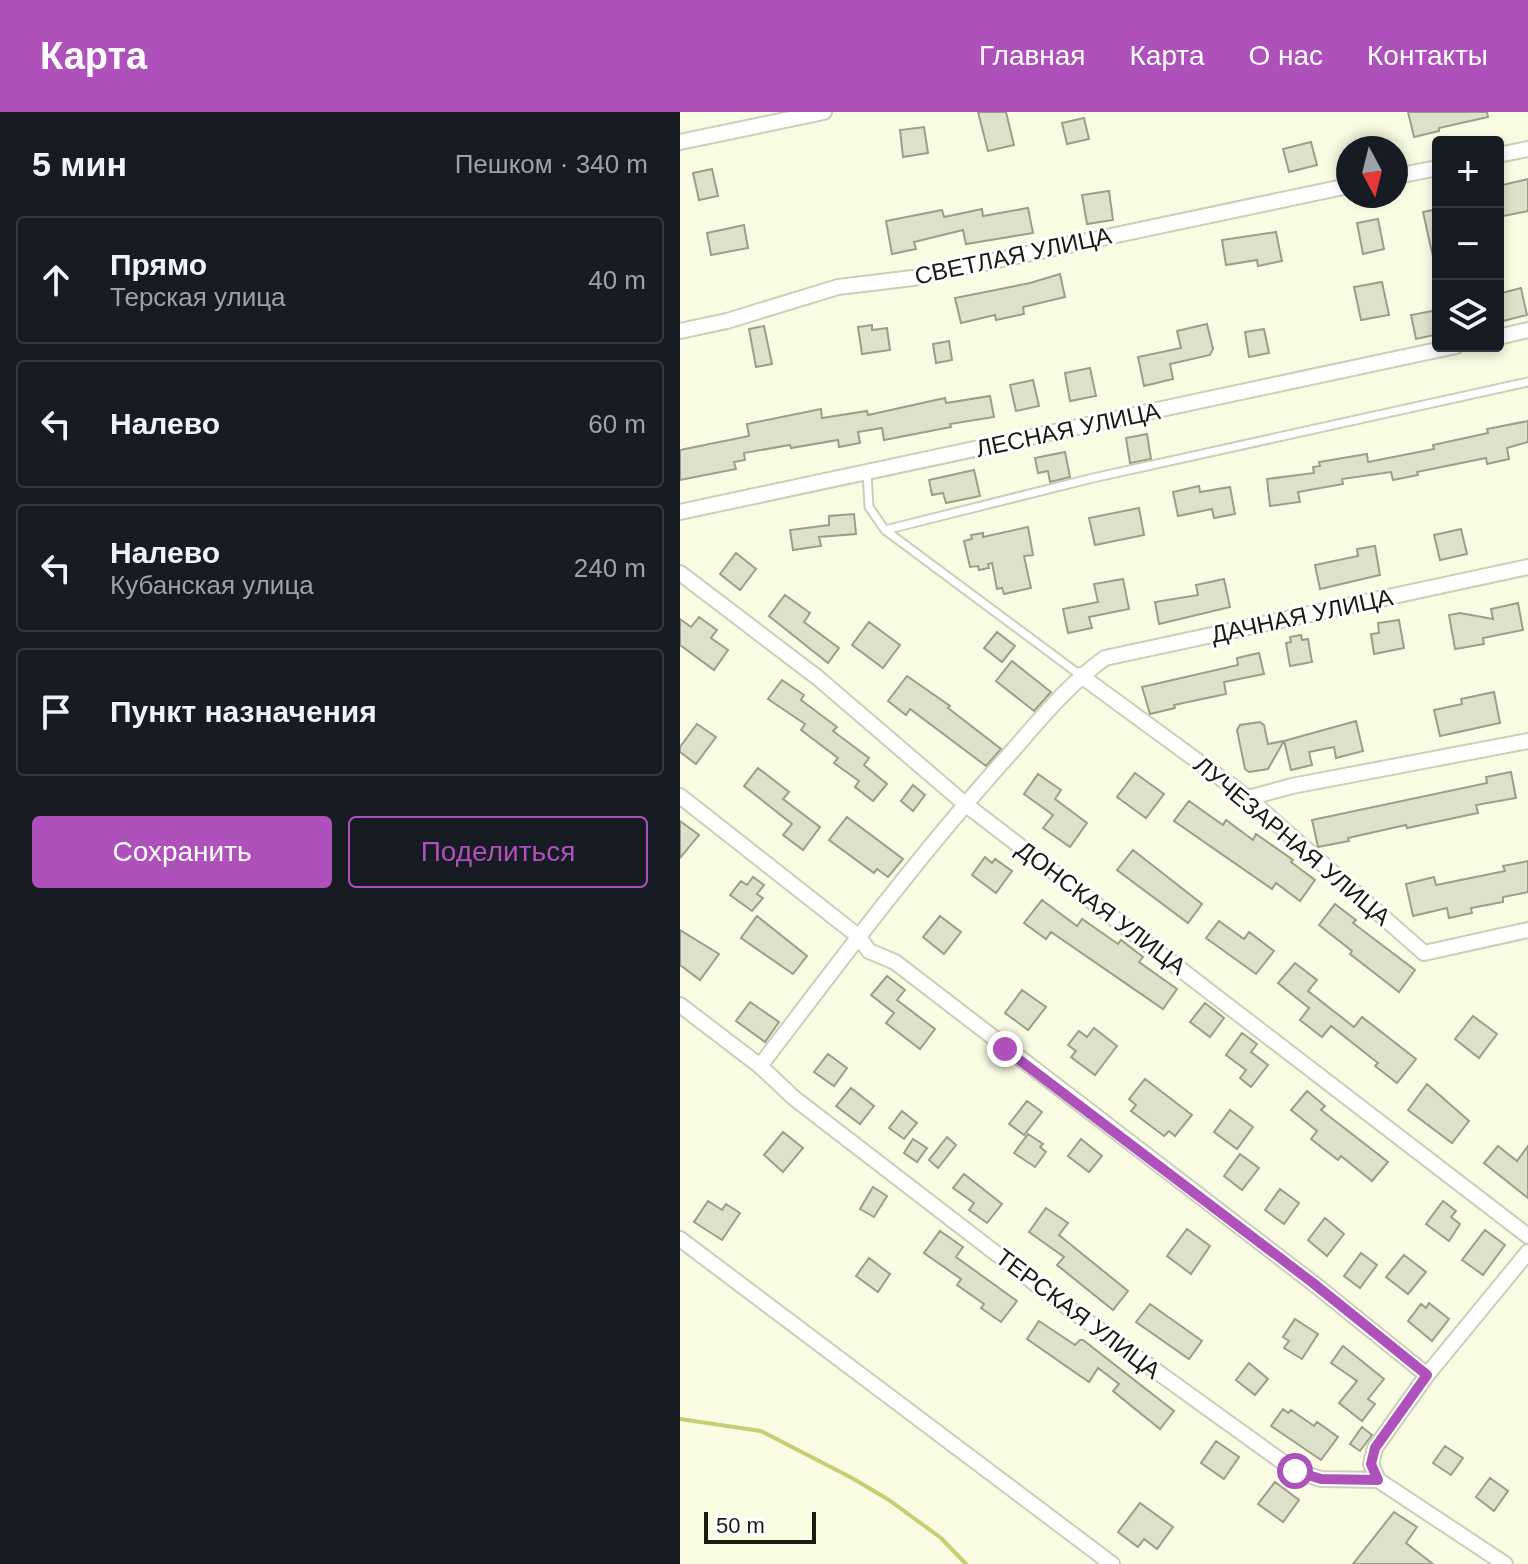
<!DOCTYPE html>
<html lang="ru">
<meta charset="utf-8">
<style>
:root{--surface:#171b24;--page:#20242c;--text:#f1f3f6;--muted:#9ea1a6;--line:#363941;--accent:#ae51bb}
body{margin:0;font-family:Arial,sans-serif;background:var(--page);color:var(--text)}
.controls{position:absolute;right:24px;top:24px;display:grid;overflow:hidden;border-radius:8px;box-shadow:0 4px 12px #0003}
.controls button{width:72px;height:72px;display:grid;place-items:center;padding:0;border:0;border-bottom:2px solid var(--line);background:var(--surface);color:var(--text);font:40px sans-serif}
.compass{position:absolute;left:656px;top:24px;width:72px;height:72px;border-radius:50%;background:var(--surface);box-shadow:0 4px 12px #0003;rotate:173deg}
.scale{position:absolute;left:24px;bottom:20px;width:112px;box-sizing:border-box;padding-left:8px;border:4px solid #1a1b13;border-top:0;font-size:22px;line-height:28px;white-space:nowrap;color:#1a1b13;-webkit-text-stroke:6px #fff;paint-order:stroke}
.stop{position:absolute;width:24px;height:24px;margin:-18px;border:6px solid #ae51bb;border-radius:50%;background:#fff}
.stop.end{background:#ae51bb;border-color:#fff;box-shadow:0 2px 8px #0008}
.list{margin:0;padding:0;list-style:none}
h2{display:flex;justify-content:space-between;align-items:center;height:104px;margin:0;padding:0 32px;font-size:34px}
h2 small{font-size:26px;font-weight:400;color:var(--muted)}
.list li{display:grid;grid-template-columns:52px 1fr auto;gap:24px;align-items:center;box-sizing:border-box;height:128px;margin:0 16px 16px;padding:0 16px;border:2px solid var(--line);border-radius:8px}
.list b{display:block;font-size:30px;white-space:nowrap}
.list p{margin:0;font-size:26px;white-space:nowrap;color:var(--muted)}
.list em{font-size:26px;font-style:normal;color:var(--muted)}
.actions{display:flex;gap:16px;padding:24px 32px}
.actions a{flex:1;padding:18px 0;border:2px solid var(--accent);border-radius:8px;text-align:center;font-size:28px;color:var(--accent)}
.actions .main{background:var(--accent);color:#fff}
.icon{flex:none;width:44px;height:44px;fill:none;stroke:currentColor;stroke-width:2;stroke-linecap:round;stroke-linejoin:round}
.map{position:relative;flex:none;width:848px;height:1452px;overflow:hidden}
header{display:flex;align-items:center;gap:48px;box-sizing:border-box;height:112px;padding:0 40px;background:var(--accent);color:#fff}
header strong{font-size:38px}
nav{display:flex;gap:44px;margin-inline-start:auto;font-size:28px}
main{display:flex}
aside{flex:1;background:var(--surface)}
.map>svg:first-child{display:block}
</style>
<header>
<strong>Карта</strong>
<nav><a>Главная</a><a>Карта</a><a>О нас</a><a>Контакты</a></nav>
</header>
<main>
<aside>
<h2>5 мин<small>Пешком · 340 m</small></h2>
<ul class="list">
<li><svg class="icon" aria-label="ahead" viewBox="0 0 24 24"><path d="M12 20V5M6 11l6-6 6 6"/></svg><div><b>Прямо</b><p>Терская улица</p></div><em>40 m</em></li>
<li><svg class="icon" aria-label="left" viewBox="0 0 24 24"><path d="M17 20v-9H6M10 6l-5 5 5 5"/></svg><div><b>Налево</b></div><em>60 m</em></li>
<li><svg class="icon" aria-label="left" viewBox="0 0 24 24"><path d="M17 20v-9H6M10 6l-5 5 5 5"/></svg><div><b>Налево</b><p>Кубанская улица</p></div><em>240 m</em></li>
<li><svg class="icon" aria-label="arrive" viewBox="0 0 24 24"><path d="M6 21V4h12l-3 4 3 4H6"/></svg><div><b>Пункт назначения</b></div></li>
</ul>
<div class="actions"><a class="main">Сохранить</a><a>Поделиться</a></div>
</aside>
<div class="map">
<svg width="848" height="1452" viewBox="0 0 848 1452">
<rect width="100%" height="100%" fill="#f9fce3"/>
<g fill="none" stroke-linecap="round" stroke-linejoin="round">
<path stroke="#c6cd73" stroke-width="4" d="M0 1307 81 1319 172 1366 209 1388 261 1426 286 1452"/>
</g>
<path fill="#dee1c9" stroke="#9c9e88" stroke-width="2" d="M298 0H326L334 33 308 39Z
M728 0H807L808 5 759 16V19L734 25Z
M404 6 409 27 387 32 382 11Z
M244 15 248 41 223 45 220 18Z
M631 30 637 53 609 60 603 37Z
M32 57 38 84 19 88 13 61Z
M848 67V99L818 105V74Z
M429 79 433 108 407 112 402 83Z
M348 96 353 121 286 132 283 118 234 130 236 137 212 142 206 109 262 98 264 105 302 97 303 104Z
M758 97V145H753L743 100Z
M698 107 704 137 683 142 677 111Z
M64 113 68 136 31 143 27 121Z
M596 120 602 149 578 154 577 148 546 153 542 128Z
M380 162 385 185 343 195 344 202 316 208 315 203 281 211 275 186 350 171Z
M702 170 709 203 681 208 674 175Z
M841 176 847 203 823 209 818 182Z
M758 198V222L736 227 731 203Z
M527 212 533 237 530 243 490 252 493 267 464 274 458 245 501 236 497 219Z
M192 213V218L207 216 210 238 182 242 178 215Z
M84 214 92 252 76 255 69 217Z
M584 217 589 241 569 245 565 220Z
M269 229 272 248 256 251 253 232Z
M410 256 416 284 390 289 385 261Z
M353 268 359 294 336 299 330 273Z
M310 284 314 305 270 312 271 315 204 328 202 316 178 320 180 331 159 335 158 328 111 336 110 333 64 341 65 348 54 350 56 357 0 368V338L69 324 67 312 141 297 142 306 187 299 188 303 265 286 266 291Z
M848 309V330L827 336 829 347 807 352 806 346 737 360 738 363 713 368 711 360 662 367 663 372 618 380 620 390 590 394 587 367 634 361 633 355 640 354 639 350 687 342 688 350 754 337 753 333 808 321 807 317Z
M467 322 471 347 450 351 446 326Z
M385 340 390 365 370 370 368 359 358 361 355 346Z
M294 358 300 384 266 391 263 381 252 383 249 368Z
M519 374 520 380 550 375 555 402 534 406 532 397 498 404 493 380Z
M459 396 464 423 415 433 409 406Z
M174 402 176 422 139 425 141 434 113 438 110 418 149 413V404Z
M348 415 353 443 344 444 351 476 324 482 322 476 317 477 312 451 308 452 309 456 299 458 298 454 290 455 284 429 292 427 291 423 303 421V425Z
M781 417 787 442 760 448 754 423Z
M695 434 700 463 640 477 635 453 678 444 677 437Z
M56 441 76 457 60 478 40 462Z
M443 467 449 497 409 505 412 516 388 521 383 497 418 490 414 472Z
M544 467 550 495 479 512 475 490 518 483 516 473Z
M105 483 130 501 124 510 159 536 148 551 89 504Z
M838 491 843 518 803 526 804 532 775 537 769 503 780 501 813 507 811 497Z
M19 505 37 518 31 526 48 538 34 558 0 533V507L11 515Z
M719 508 724 536 694 542 691 522 699 521 698 511Z
M189 510 220 533 203 556 172 533Z
M317 520 335 534 322 550 304 536Z
M621 523 622 528 628 527 632 550 610 554 606 531 611 530 610 525Z
M579 541 584 562 544 570 546 582 494 593 495 596 470 602 462 575 558 553 557 546Z
M332 549 371 580 354 599 316 569Z
M227 564 270 594 268 596 321 637 306 654 230 597 226 603 208 589Z
M102 568 124 583 121 588 157 615 153 619 189 646 184 653 207 672 193 689 175 675 179 669 154 651 158 646 121 618 125 612 88 587Z
M814 580 820 611 760 624 754 598 782 592 781 587Z
M676 609 683 639 656 646 654 635 629 640 632 653 611 658 604 629Z
M580 610 584 613 588 632 604 629 588 657 569 660 565 657 557 618 560 613Z
M17 612 36 625 16 652 0 640V635Z
M78 656 109 680 103 687 140 715 123 738 103 723 112 712 64 674Z
M831 660 836 686 796 693 798 701 727 716 726 713 668 726 669 729 638 735 632 708 807 671 806 665Z
M455 661 484 682 466 706 437 685Z
M358 662 381 678 375 687 407 711 390 735 363 716 373 703 344 682Z
M233 673 245 683 233 699 221 689Z
M509 689 543 713 546 708 573 728 576 722 613 748 611 750 635 768 620 789 596 771 592 777 494 709Z
M167 705 223 747 208 765 197 757 194 761 149 728Z
M0 709 19 723 0 746Z
M453 738 522 792 508 811 437 758Z
M305 745 312 751 315 747 332 759 316 781 292 763Z
M848 749V780L823 785V790L791 796 792 801 769 806 767 796 733 804 726 772 754 765 756 773 825 759 823 754Z
M73 765 84 773 77 782 83 786 72 799 50 783 61 769 67 773Z
M362 788 397 814 402 807 438 832 441 828 463 845 459 850 497 877 483 897 371 820 366 827 344 811Z
M655 792 676 808 673 811 735 858 719 880 670 842 672 839 639 813Z
M77 804 127 844 113 862 61 826Z
M260 804 281 820 264 842 243 825Z
M539 809 564 827 569 820 594 839 576 862 526 826Z
M0 818 39 842 20 868 0 853Z
M615 851 637 868 628 879 674 915 682 905 736 947 717 971 695 954 698 951 651 914 642 925 620 908 629 896 598 871Z
M207 864 225 878 217 888 255 917 240 937 206 911 214 901 191 883Z
M342 878 366 895 348 918 325 901Z
M70 890 99 910 85 930 56 909Z
M525 891 544 906 530 925 510 910Z
M793 904 817 922 799 946 775 927Z
M414 916 437 934 415 963 391 945 396 939 388 933 399 919 407 925Z
M562 921 577 932 571 940 588 953 571 975 560 966 566 958 546 943Z
M148 942 167 956 154 974 134 960Z
M465 967 512 1003 495 1024 489 1019 484 1024 451 999 456 993 449 987Z
M747 972 789 1009 772 1031 728 998Z
M171 976 194 994 180 1012 156 994Z
M627 979 645 994 641 998 708 1050 692 1069 661 1044 658 1048 631 1027 637 1019 611 998Z
M347 989 362 1000 344 1023 329 1012Z
M550 998 573 1015 557 1037 534 1020Z
M222 999 237 1011 224 1027 209 1016Z
M103 1020 123 1036 103 1060 84 1043Z
M348 1022 363 1032 360 1035 366 1040 355 1055 334 1041Z
M267 1025 276 1033 258 1056 249 1048Z
M233 1027 247 1036 237 1050 224 1041Z
M401 1027 422 1044 409 1060 388 1044Z
M818 1034 837 1049 848 1034V1086L804 1051Z
M560 1042 579 1056 562 1078 544 1064Z
M284 1062 322 1092 307 1111 289 1098 294 1091 273 1076Z
M193 1075 207 1084 194 1105 180 1097Z
M600 1077 619 1091 604 1112 585 1098Z
M28 1089 42 1098 46 1092 60 1101 42 1128 14 1110Z
M763 1089 776 1099 771 1105 780 1112 769 1129 746 1112Z
M366 1096 388 1111 379 1123 448 1179 433 1198 377 1153 384 1145 349 1120Z
M645 1106 664 1122 647 1144 628 1128Z
M507 1117 530 1134 511 1162 487 1144Z
M805 1118 825 1133 803 1163 782 1148Z
M260 1119 283 1135 276 1145 337 1189 321 1210 301 1196 304 1192 277 1173 281 1167 244 1141Z
M681 1141 697 1153 680 1176 664 1164Z
M724 1143 746 1160 728 1182 706 1165Z
M189 1146 210 1162 198 1180 176 1164Z
M749 1191 769 1207 752 1229 728 1209 741 1192 746 1196Z
M470 1192 522 1229 509 1247 456 1210Z
M615 1207 638 1222 622 1247 604 1236 609 1229 603 1225Z
M359 1209 395 1233 400 1228H403L494 1299 480 1317 433 1279 439 1272 418 1256 409 1270 347 1227Z
M663 1234 704 1267 688 1287 695 1292 682 1309 659 1291 677 1269 651 1251Z
M569 1251 588 1267 575 1283 556 1268Z
M603 1297 608 1301 611 1298 634 1314 637 1310 658 1325 641 1348 591 1314Z
M682 1315 692 1323 680 1339 670 1332Z
M536 1329 559 1345 544 1367 521 1351Z
M765 1334 783 1346 771 1363 753 1351Z
M810 1366 828 1379 814 1399 796 1385Z
M595 1370 619 1388 603 1410 578 1392Z
M460 1391 493 1415 477 1437 464 1427 458 1435 438 1420Z
M714 1400 737 1415 726 1431 753 1452H673Z"/>
<g fill="none" stroke-linecap="round" stroke-linejoin="round">
<g stroke="#cccfb8" stroke-width="11">
<path id="service" d="M187 360 189 395 205 418 400 563
M205 418 413 366 848 270"/>
</g>
<g stroke="#cccfb8" stroke-width="18">
<path id="minor" d="M0 30 144 0
M818 43 848 37
M716 64 758 56
M0 219 47 209 158 175 233 166 668 74
M818 225 848 218
M0 400 776 234
M0 461 138 566 285 692 848 1124
M400 563 568 686 744 841 848 818
M0 684 178 824 189 839 215 850 633 1171 747 1263
M568 686 612 674 848 629
M0 893 80 954 114 986 365 1179 615 1359 641 1367 698 1368 825 1452
M80 954C160 849 239 743 327 645 358 610 387 573 425 546L848 455
M0 1127 432 1452
M698 1368 691 1352 695 1336 747 1263 848 1140"/>
</g>
<use href="#service" stroke="#fff" stroke-width="7"/>
<use href="#minor" stroke="#fff" stroke-width="14"/>
</g>
<g fill="none" stroke-linecap="round" stroke-linejoin="round">
<path stroke="#ae51bb" stroke-width="10" d="M325 937 633 1171 747 1263 695 1336 691 1352 698 1368 641 1367 615 1359"/>
</g>
<g text-anchor="middle" stroke-width="6" stroke-linejoin="round" paint-order="stroke">
<g font-size="24" fill="#1a1b13" stroke="#fff">
<text transform="translate(333 144) rotate(-12)" y="8">СВЕТЛАЯ УЛИЦА</text>
<text transform="translate(388 318) rotate(-12)" y="8">ЛЕСНАЯ УЛИЦА</text>
<text transform="translate(622 504) rotate(-12)" y="8">ДАЧНАЯ УЛИЦА</text>
<text transform="translate(612 729) rotate(40)" y="8">ЛУЧЕЗАРНАЯ УЛИЦА</text>
<text transform="translate(421 796) rotate(37)" y="8">ДОНСКАЯ УЛИЦА</text>
<text transform="translate(398 1202) rotate(37)" y="8">ТЕРСКАЯ УЛИЦА</text>
</g>
</g>
</svg>
<div class="controls">
<button>+</button>
<button>−</button>
<button><svg class="icon" aria-label="layers" viewBox="0 0 24 24"><path d="M12 4l9 5-9 5-9-5zM3 14l9 5 9-5"/></svg></button>
</div>
<svg class="compass" viewBox="-18 -18 36 36"><path d="M0-13l5 13h-10z" fill="#e53935"/><path d="M0 13l5-13h-10z" fill="#9ea1a6"/></svg>
<div class="scale">50 m</div>
<div class="stop" style="left:615px;top:1359px"></div>
<div class="stop end" style="left:325px;top:937px"></div>
</div>
</main>
